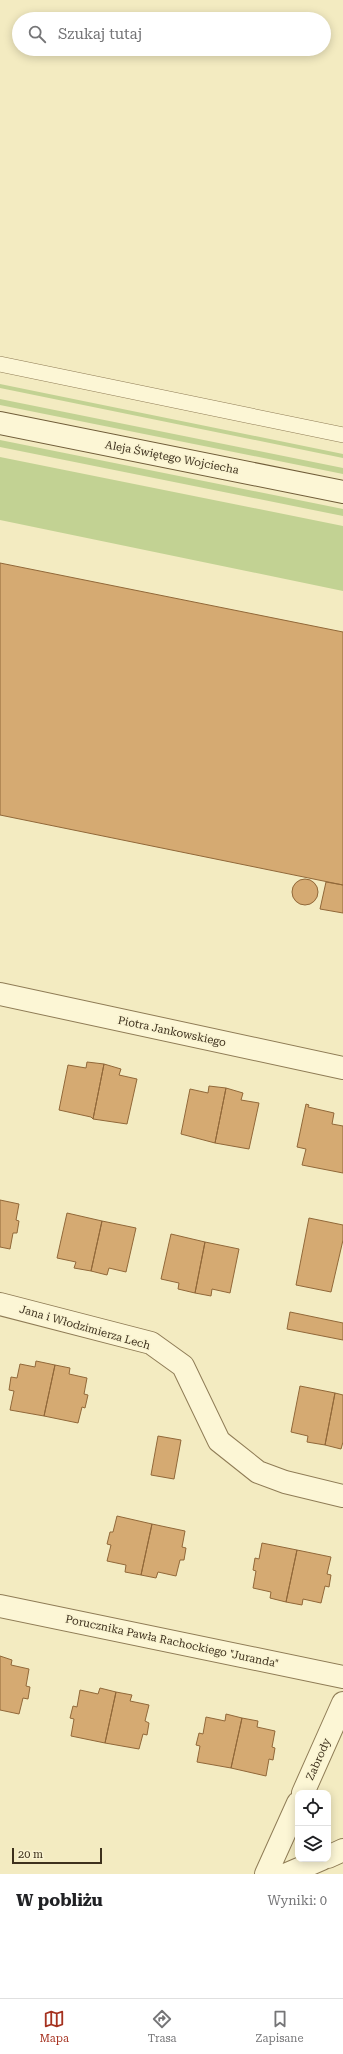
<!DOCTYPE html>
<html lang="pl">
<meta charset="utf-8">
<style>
:root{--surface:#fff;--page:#f2f2f2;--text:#202124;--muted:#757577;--line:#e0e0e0;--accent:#a5311f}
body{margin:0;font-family:"Roboto Serif",serif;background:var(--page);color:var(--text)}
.controls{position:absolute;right:12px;bottom:12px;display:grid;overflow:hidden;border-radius:8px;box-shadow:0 2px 10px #0003}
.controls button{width:36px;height:36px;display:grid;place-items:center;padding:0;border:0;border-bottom:1px solid var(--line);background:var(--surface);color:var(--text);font:20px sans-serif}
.scale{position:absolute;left:12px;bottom:10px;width:90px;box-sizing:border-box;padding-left:4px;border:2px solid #3d301c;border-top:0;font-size:11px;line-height:14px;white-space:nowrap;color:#3d301c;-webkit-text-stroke:3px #f9f3d1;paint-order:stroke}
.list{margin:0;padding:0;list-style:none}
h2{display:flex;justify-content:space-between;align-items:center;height:52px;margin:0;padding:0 16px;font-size:17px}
h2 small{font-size:13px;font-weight:400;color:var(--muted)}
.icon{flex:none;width:22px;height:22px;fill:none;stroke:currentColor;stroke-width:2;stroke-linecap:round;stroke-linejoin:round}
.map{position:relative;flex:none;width:343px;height:1874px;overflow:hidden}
.search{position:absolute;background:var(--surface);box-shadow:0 2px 10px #0003;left:12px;right:12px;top:12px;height:44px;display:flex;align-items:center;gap:10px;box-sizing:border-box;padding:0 14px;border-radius:22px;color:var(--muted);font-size:15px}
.sheet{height:124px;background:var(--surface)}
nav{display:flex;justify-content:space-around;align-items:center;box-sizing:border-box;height:56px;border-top:1px solid var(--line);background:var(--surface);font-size:11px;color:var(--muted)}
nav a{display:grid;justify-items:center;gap:2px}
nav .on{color:var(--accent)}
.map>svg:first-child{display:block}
</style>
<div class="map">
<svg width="343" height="1874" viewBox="0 0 343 1874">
<rect width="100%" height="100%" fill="#f3ebc1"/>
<path fill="#c2d293" d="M0 384 343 454V458L0 388Z
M0 399 343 468V474L0 405Z
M0 440 343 509V516L0 447Z
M0 457 343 526V591L0 520Z"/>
<path fill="#d5aa72" stroke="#916839" d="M0 563 343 632V885L0 815Z
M292 892a13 13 0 1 1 26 0a13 13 0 1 1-26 0Z
M326 882 343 885V913L320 909Z
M87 1062 104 1064 93 1119 91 1117 59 1110 68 1065 86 1068Z
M104 1064 121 1069 119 1075 137 1079 127 1124 93 1119Z
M209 1086 226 1088 215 1143 181 1134 190 1089 208 1093Z
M226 1088 243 1093 241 1100 259 1103 249 1149 215 1143Z
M306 1104 309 1105 308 1107 334 1113 332 1124 343 1126V1173L302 1165 306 1149 297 1147Z
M0 1200 19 1204 16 1220 19 1221 17 1233H13L10 1249 0 1247Z
M67 1213 102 1221 91 1271 74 1268 76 1262 57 1258Z
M309 1218 343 1225V1240L331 1292 296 1285Z
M102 1221 136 1228 126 1272 109 1268 107 1275 91 1271Z
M171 1234 205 1242 195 1293 178 1289 179 1283 161 1279Z
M205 1242 239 1249 230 1293 212 1289 211 1296 195 1293Z
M290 1312 343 1323V1340L287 1329Z
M36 1361 55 1365 44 1416 10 1410 14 1391 9 1390 11 1377 17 1378 20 1364 35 1367Z
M55 1365 70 1368 69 1374 87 1378 84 1394 88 1395 85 1408 82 1407 78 1423 44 1416Z
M300 1386 335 1393 325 1445 307 1442 308 1436 291 1432Z
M335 1393 343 1395V1442L341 1449 325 1445Z
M158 1436 181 1440 174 1479 151 1475Z
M117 1516 152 1524 141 1575 125 1572 126 1565 107 1561 111 1545 107 1544 110 1532H113Z
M152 1524 185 1531 182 1547 186 1548 184 1560H180L176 1576 158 1572 156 1578 141 1575Z
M262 1543 297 1550 286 1602 270 1598 271 1592 253 1588 256 1571 253 1570 255 1558 259 1559Z
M297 1550 331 1557 327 1574 331 1575 329 1587 325 1586 321 1603 303 1599 302 1605 286 1602Z
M0 1656 12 1660 11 1665 29 1669 26 1686 30 1687 28 1699 23 1698 19 1714 0 1710Z
M100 1688 116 1692 105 1743 71 1736 74 1719 70 1718 73 1706 77 1707 80 1690 98 1694Z
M116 1692 132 1695 130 1701 149 1705 145 1721 149 1723 147 1735 143 1734 139 1749 105 1743Z
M226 1714 242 1718 231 1768 197 1762 200 1746 196 1745 199 1733 203 1734 206 1717 225 1721Z
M242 1718 258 1721 257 1727 275 1731 272 1747 275 1748 273 1760 269 1759 266 1776 231 1768Z"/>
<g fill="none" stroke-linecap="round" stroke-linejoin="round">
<g stroke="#8f7c56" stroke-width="16">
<path id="lane" d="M0 364 343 435"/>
</g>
<g stroke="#8f7c56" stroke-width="24">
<path id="street" d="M0 994 343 1068
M0 1304 151 1343 183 1366 219 1441 258 1472 285 1482 343 1496
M0 1606 343 1677
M303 1793 343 1703
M328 1857 343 1850
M266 1874 298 1803
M287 1874 322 1859"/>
</g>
<g stroke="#705d39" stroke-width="24">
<path id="secondary" d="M0 423 343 492"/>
</g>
<use href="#lane" stroke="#fcf6d5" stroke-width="15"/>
<use href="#street" stroke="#fcf6d5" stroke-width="22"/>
<use href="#secondary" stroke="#fcf6d5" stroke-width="22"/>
</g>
<g text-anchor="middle" stroke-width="3" stroke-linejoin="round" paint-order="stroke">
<g font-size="11" fill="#3d301c" stroke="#f9f3d1">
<text transform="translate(172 457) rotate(11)" y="4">Aleja Świętego Wojciecha</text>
<text transform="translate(172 1031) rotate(12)" y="4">Piotra Jankowskiego</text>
<text transform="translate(85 1327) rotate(16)" y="4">Jana i Włodzimierza Lech</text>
<text transform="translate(172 1641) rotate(12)" y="4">Porucznika Pawła Rachockiego "Juranda"</text>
<text transform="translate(318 1759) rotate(-66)" y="4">Zabrody</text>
</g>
</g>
</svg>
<div class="controls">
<button><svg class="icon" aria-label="locate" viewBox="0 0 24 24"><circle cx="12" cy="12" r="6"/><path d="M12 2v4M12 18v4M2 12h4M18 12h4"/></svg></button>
<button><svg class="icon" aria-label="layers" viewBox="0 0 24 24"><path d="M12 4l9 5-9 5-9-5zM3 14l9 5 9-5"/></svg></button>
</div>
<div class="scale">20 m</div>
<div class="search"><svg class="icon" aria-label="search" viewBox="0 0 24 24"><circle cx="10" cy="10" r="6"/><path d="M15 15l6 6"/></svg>Szukaj tutaj</div>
</div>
<section class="sheet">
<h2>W pobliżu<small>Wyniki: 0</small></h2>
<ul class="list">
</ul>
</section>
<nav>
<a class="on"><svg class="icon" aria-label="map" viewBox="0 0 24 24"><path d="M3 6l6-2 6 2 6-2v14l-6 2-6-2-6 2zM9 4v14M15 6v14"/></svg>Mapa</a>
<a><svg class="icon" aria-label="directions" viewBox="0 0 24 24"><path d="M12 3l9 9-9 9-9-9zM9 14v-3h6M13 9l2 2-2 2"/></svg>Trasa</a>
<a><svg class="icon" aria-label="saved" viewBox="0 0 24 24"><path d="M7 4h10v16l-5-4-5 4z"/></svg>Zapisane</a>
</nav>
